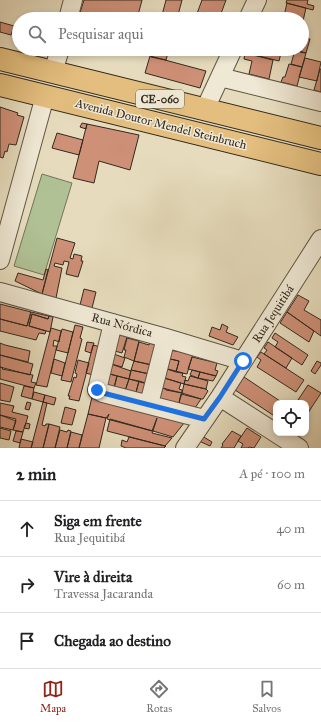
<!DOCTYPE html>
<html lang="pt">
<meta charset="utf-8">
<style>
:root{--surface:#fff;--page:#f2f2f2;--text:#202124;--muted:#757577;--line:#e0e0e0;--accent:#8f2418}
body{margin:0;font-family:"IM FELL Great Primer",serif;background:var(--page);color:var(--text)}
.controls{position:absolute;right:12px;bottom:12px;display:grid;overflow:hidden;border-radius:8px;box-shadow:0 2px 6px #0003}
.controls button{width:36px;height:36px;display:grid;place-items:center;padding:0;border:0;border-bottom:1px solid var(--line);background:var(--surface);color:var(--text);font:20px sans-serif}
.stop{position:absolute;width:12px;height:12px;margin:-9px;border:3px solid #1a73e8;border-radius:50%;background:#fff}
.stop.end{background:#1a73e8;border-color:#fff;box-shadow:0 1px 4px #0008}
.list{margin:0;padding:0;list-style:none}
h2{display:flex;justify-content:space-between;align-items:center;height:52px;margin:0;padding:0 16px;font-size:17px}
h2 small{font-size:13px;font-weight:400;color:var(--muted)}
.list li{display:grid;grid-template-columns:26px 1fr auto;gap:12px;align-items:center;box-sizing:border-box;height:56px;padding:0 16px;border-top:1px solid var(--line)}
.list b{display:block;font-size:15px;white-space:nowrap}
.list p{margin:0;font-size:13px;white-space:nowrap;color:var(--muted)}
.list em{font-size:13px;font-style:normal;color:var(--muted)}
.icon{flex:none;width:22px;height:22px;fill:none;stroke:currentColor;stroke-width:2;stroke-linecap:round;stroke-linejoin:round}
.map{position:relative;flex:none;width:321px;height:448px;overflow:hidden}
.search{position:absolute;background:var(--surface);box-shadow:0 2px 6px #0003;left:12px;right:12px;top:12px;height:44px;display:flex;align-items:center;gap:10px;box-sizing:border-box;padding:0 14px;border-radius:22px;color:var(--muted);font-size:15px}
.sheet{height:220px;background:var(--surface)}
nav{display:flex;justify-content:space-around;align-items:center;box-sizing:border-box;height:56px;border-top:1px solid var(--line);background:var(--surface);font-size:11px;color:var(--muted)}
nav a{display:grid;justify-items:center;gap:2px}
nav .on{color:var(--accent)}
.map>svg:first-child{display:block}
</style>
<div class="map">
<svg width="321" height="448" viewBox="0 0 321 448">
<rect width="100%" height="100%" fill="#e6dcbd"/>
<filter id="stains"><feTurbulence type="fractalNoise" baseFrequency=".005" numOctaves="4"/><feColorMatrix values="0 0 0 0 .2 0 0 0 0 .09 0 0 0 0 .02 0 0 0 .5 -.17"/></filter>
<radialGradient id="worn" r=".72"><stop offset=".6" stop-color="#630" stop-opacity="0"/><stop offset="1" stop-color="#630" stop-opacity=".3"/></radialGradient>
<path fill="#b0c295" stroke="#71765a" d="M42 174 72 183 44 275 14 266Z"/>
<path fill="#ce9077" stroke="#32291e" d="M84 0H142L137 19H78Z
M166 0H182L177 19H161Z
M202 0H226L219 19H195Z
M287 0H308L307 4 314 6 313 10 286 3Z
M287 3 306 8 303 21 302 19H296L284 16Z
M273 15 290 19H272Z
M0 22 14 26 11 35 0 32Z
M304 38 310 39 306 53 300 52Z
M153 49H169L166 60 151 57Z
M244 49H282L279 61 243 52Z
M295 50 306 53 302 67 291 64Z
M245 53 273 60 269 79 249 74 252 61 244 59Z
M150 56 206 71 200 88 145 73Z
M305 58 321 62 317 81 299 77Z
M289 64 302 67 297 86 281 82 283 77H285Z
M320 69H321V92L314 90Z
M0 107 18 113 17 115 24 117 16 145 9 144 7 152 5 151 3 158 0 157Z
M82 123 87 124 86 129 80 127Z
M87 124 139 135 130 170 99 161 94 183 73 178Z
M57 133 83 140 79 155 52 148Z
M57 238 75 243 70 258 73 259 74 254 82 256 81 261H83L78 277 66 274 69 262 64 261 63 265 55 263 54 266 62 268 56 298 42 294Z
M46 269 48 270 42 294 15 281 18 273 43 280Z
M84 289 96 292 92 308 80 305Z
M298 295 309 301 304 310 321 320V336L287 312Z
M0 304 31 312 27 326 0 319Z
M31 312 49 316 48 319 32 314 29 326 46 331 45 334 39 333 36 340 0 331V319L27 326Z
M287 312 314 331 309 342 280 323Z
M32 314 48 319 49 316 53 317 50 332 29 326Z
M222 324 228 327 226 332 238 337 233 345 209 336 212 327 220 330Z
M75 325 83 327 80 338 82 339 71 382 61 380Z
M51 328 61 331 59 342 54 340 53 346H57L47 387 36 385Z
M62 329 73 332 68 353 56 350Z
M115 333 127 337 122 353 111 350Z
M275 333 308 355 302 365 275 347 278 342 272 338Z
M127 338 139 341 134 361 124 357 126 350H124Z
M87 342 94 343 91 353 85 351Z
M139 342 149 345 150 343 155 345 152 365 134 361Z
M268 342 292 358 286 368 264 354 267 350 264 348Z
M0 343 5 345 30 351 28 362 0 355Z
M93 345 105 348 96 376 86 373Z
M169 350 193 354 187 374 176 372 179 361 166 358Z
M261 352 304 380 296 392 257 367 261 360 257 357Z
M111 353 125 358 122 367 108 363Z
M0 355 33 364 30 375 0 367Z
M192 357 217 363 215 370 218 371 216 376 188 369Z
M166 358 179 361 176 372 164 368Z
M54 359 65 363 62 376 51 373Z
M78 360 89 363 79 401 69 399 70 396H68L74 377 76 378 77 374 75 373Z
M134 361 156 366 154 375 131 370Z
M317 361 321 363V365L315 374 311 371Z
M108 363 131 371 129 379 106 373Z
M0 367 3 368 2 369 33 375 31 382 36 383 34 388 0 379Z
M164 368 183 373 182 376 186 377 184 384 161 377Z
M131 370 154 375 151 385 129 379Z
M192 370 200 372 198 378 190 375Z
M200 372 216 376 213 381 198 378Z
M106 373 117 376 113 392 102 389Z
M117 376 129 379 124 394 113 392Z
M190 376 208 381 206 389 184 384 185 380 188 381Z
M161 377 181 383 179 389 182 390V393L158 387Z
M244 377 283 403H276V417L235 390Z
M129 379 139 381 135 396 124 394Z
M139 381 152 385 148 399 135 396Z
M0 383 14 387 10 402 0 400Z
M184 384 206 389 208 391 203 399H201L182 393Z
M308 385 321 393 306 416V403H296Z
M24 386 34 388 32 399 21 396Z
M158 387 166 389V390L182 393 177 409 154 404Z
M34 392 45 395 43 402 32 399Z
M93 393 188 418 173 437 153 431 157 418 152 431 107 419 109 414 106 418 88 414Z
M181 394 201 399 193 411 178 407Z
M45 395 56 398 54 405 43 402Z
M27 402 31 403 29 410 25 409Z
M43 402 47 403 42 425 45 426 46 424H49L43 448H31Z
M0 403 14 406 12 412 28 416 23 432 13 430 16 419 0 415Z
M65 407 76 410 72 425 61 423Z
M88 414 106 418 99 448H79Z
M0 415 16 421 13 430 0 427Z
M110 419 153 431 152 433 172 438 165 446 107 431Z
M26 423 30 424 29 429 24 428Z
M49 424 60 427 55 448H43Z
M0 428 11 431 9 440 0 438Z
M247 428 261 437 254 448 249 447 248 448H241L243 444 238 441Z
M60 430 67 432 68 430 71 431 67 448H55Z
M16 431 23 432 20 443 13 441Z
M232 431 241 436 234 448H221L223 445 222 444Z
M71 432 82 435 79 448H67Z
M202 436 212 442 210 446 199 441Z
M129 437 165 446H166L164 448H126L121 446 122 440 127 442Z
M21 439 33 442 31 448H19Z"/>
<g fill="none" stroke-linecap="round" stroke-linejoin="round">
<g stroke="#5f5646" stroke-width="20">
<path id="minor" d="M68 19 73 0
M248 19 257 0
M53 72 60 49
M220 77 321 102
M205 109 233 49
M0 260 45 96
M0 292 166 338 243 361
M113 323 97 390 103 393 204 419
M220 397 299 448
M149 404 166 338
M185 448 220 397 321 239"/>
</g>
<g stroke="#32291e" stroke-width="24">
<path id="highway" d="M0 59 321 138
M0 85 321 164"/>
</g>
<use href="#minor" stroke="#efe8d4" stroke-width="18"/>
<use href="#highway" stroke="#e3be7e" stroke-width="22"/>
</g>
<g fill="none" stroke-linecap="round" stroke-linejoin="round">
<path stroke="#1a73e8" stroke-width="5" d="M97 390 103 393 204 419 220 397 243 361"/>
</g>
<g text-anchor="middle" stroke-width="3" stroke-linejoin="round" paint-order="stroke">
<rect fill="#efe8d4" stroke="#6b6255" stroke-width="1" x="136" y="90" width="48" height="18" rx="3"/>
<g font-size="11" font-weight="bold" fill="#32291e">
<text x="160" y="103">CE-060</text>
</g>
<g font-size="12" fill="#32291e" stroke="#efe8d4">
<text transform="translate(161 124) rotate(14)" y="4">Avenida Doutor Mendel Steinbruch</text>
<text transform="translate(273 314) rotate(-57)" y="4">Rua Jequitibá</text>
<text transform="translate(122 325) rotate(15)" y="4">Rua Nórdica</text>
</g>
</g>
<rect width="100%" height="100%" filter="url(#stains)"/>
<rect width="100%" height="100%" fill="url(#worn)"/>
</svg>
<div class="controls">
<button><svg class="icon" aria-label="locate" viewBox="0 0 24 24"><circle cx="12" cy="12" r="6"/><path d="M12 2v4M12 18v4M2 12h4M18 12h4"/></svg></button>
</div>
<div class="stop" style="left:243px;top:361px"></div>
<div class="stop end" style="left:97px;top:390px"></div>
<div class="search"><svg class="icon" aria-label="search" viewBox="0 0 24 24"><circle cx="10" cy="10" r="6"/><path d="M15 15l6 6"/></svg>Pesquisar aqui</div>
</div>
<section class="sheet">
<h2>2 min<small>A pé · 100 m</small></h2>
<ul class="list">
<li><svg class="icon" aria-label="ahead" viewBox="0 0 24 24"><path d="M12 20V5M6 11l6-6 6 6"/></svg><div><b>Siga em frente</b><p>Rua Jequitibá</p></div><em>40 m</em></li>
<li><svg class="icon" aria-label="right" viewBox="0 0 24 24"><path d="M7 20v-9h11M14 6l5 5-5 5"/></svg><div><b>Vire à direita</b><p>Travessa Jacaranda</p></div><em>60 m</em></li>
<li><svg class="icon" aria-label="arrive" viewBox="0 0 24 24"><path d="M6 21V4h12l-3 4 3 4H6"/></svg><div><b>Chegada ao destino</b></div></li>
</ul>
</section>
<nav>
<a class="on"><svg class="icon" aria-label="map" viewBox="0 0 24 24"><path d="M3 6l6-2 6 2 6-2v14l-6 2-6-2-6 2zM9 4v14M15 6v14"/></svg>Mapa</a>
<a><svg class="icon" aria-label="directions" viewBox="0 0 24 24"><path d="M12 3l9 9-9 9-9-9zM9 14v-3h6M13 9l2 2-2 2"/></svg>Rotas</a>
<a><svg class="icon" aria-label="saved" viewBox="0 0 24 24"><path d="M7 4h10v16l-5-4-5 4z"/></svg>Salvos</a>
</nav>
